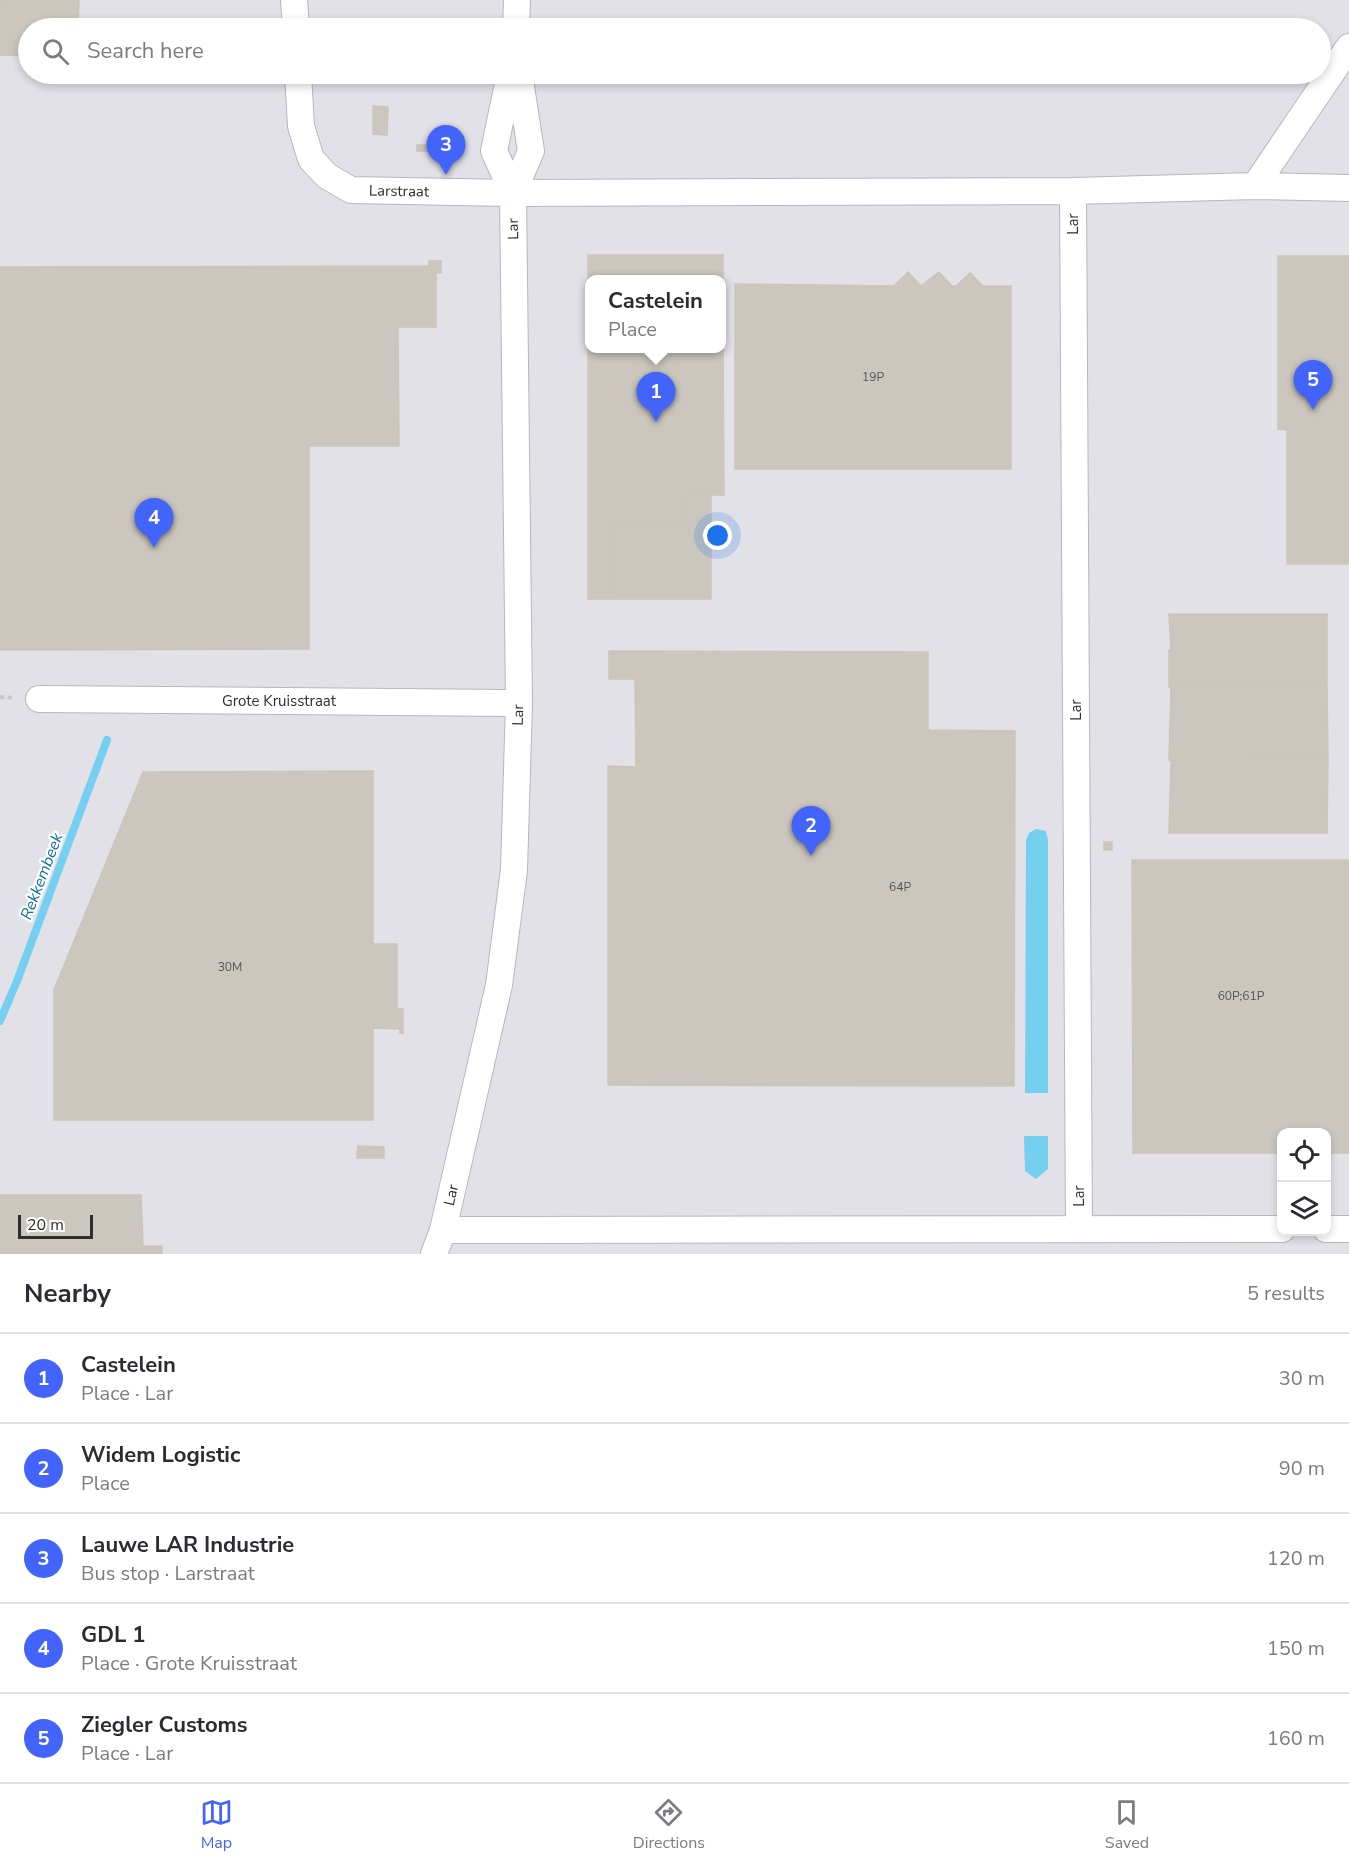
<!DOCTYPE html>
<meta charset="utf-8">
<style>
:root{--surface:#fff;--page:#f7f7f7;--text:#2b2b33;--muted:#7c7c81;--line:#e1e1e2;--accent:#4264fb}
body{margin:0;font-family:"Nunito Sans",sans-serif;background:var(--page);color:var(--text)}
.controls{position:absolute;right:18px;bottom:18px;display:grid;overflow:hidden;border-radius:12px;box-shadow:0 3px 9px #0003}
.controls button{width:54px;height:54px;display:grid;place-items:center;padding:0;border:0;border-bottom:2px solid var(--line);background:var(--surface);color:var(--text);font:30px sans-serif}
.scale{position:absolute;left:18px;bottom:15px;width:75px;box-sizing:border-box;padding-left:6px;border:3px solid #2e2e2e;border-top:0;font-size:16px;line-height:21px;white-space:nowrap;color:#2e2e2e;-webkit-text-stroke:4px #fff;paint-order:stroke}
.you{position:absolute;left:718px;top:536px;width:21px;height:21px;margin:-15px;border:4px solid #fff;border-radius:50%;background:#1a73e8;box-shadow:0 0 0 9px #1a73e833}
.badge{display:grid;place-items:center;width:39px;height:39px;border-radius:50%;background:var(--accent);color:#fff;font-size:20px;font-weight:700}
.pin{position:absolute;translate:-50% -50px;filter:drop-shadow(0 2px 3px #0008)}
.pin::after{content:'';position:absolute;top:32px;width:21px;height:18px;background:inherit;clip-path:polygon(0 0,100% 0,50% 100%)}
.popup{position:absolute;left:585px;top:275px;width:141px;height:78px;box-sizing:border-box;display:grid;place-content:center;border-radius:12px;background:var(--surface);filter:drop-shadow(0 2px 4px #0005);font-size:20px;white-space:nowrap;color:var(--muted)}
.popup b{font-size:22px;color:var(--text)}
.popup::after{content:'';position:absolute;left:50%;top:100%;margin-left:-12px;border:12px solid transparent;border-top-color:var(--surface)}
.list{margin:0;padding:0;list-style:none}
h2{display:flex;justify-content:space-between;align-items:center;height:78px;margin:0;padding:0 24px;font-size:26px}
h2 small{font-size:20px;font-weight:400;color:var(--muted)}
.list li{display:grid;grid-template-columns:39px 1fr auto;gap:18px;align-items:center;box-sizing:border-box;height:90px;padding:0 24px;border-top:2px solid var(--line)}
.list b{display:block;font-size:22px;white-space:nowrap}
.list p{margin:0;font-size:20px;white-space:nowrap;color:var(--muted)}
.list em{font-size:20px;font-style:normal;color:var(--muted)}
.icon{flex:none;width:33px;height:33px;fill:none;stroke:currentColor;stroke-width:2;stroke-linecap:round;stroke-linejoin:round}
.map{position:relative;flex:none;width:1349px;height:1254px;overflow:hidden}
.search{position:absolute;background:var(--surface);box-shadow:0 3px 9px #0003;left:18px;right:18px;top:18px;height:66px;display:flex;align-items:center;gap:15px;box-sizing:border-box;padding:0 21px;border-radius:33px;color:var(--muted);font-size:22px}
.sheet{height:528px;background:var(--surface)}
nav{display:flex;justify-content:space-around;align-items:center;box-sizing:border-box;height:84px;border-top:2px solid var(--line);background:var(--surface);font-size:16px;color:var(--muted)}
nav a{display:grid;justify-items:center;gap:3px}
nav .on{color:var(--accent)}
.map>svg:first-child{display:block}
</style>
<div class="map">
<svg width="1349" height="1254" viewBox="0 0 1349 1254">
<rect width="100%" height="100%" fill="#efe9e1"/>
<path fill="#e3e1e8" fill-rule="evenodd" d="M0 0H1349V1254H0ZM28 28H1320V74H28ZM590 280H722V348H590ZM1282 1132H1326V1232H1282Z"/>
<path fill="#75cff0" d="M1036 829 1046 831 1048 840V1093H1025L1026 840 1029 833Z
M1024 1136H1048V1169L1036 1179 1025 1171Z"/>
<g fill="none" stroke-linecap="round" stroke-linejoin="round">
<path stroke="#75cff0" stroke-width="8" d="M0 1021 17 981 107 740"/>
</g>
<path fill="#cbc7bf" stroke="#cbc5ba" stroke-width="1.5" d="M0 0H79L78 28H28V56L0 55Z
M373 106 388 107 387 135 373 134Z
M417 145H434V151H417Z
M588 255H723V328L722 280H590V348L723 349 724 495H686V523L611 522 610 592H588Z
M1278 256H1349V564H1287V430L1278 429Z
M429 261H441V273H436V327H398L399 446H309V649L0 650V267L429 266Z
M908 272 921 286 939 272 952 286H956L970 273 983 286H1011V469H735V284L894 286Z
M686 495H711V599H588V592H610L611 522 686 523Z
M1169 614H1327V687H1169V650H1171Z
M609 651 928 652V730L1015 731 1014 1086 608 1085V766L636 767 635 679H609Z
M1171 687H1327L1328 759 1169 760Z
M1328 759 1327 833H1169L1171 760Z
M373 771V944H397V1009H403V1033H400V1029L373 1028V1120H54V990L143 772Z
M1104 842H1112V850H1104Z
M1132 860H1349V1153H1326V1132H1282V1153H1133Z
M358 1146 384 1147V1158H357Z
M0 1195H141L143 1246H162V1254H0Z"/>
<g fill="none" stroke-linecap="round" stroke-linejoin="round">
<g stroke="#b4b7c1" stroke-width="28">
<path id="street" d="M294 0 296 28
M516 28 517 0
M298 74 301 126 311 159 327 176 351 190 513 193 1073 191 1255 186 1349 47
M1255 186 1349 188
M1073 191 1079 1229
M513 193 531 151 519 74
M39 699 519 703
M1326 1229H1349
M443 1230 1282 1229
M434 1254 443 1230 499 985 514 870 519 703 513 193 494 151 510 74"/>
</g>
<path stroke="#c9c9c9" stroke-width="4" stroke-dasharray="4.5 3" stroke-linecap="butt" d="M0 697 14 698"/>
<use href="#street" stroke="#fff" stroke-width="26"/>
</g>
<g text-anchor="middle" stroke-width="4.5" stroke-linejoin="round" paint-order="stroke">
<g font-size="12" fill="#555452">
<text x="873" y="381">19P</text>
<text x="900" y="891">64P</text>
<text x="230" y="971">30M</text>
<text x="1241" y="1000">60P;61P</text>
</g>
<g font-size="15" fill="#2e2e2e" stroke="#fff">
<text transform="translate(399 191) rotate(1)" y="5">Larstraat</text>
<text transform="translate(1073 224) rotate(-90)" y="5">Lar</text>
<text transform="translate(513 229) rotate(-91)" y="5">Lar</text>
<text x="279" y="706">Grote Kruisstraat</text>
<text transform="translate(1076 710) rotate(-90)" y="5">Lar</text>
<text transform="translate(518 715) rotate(-89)" y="5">Lar</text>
<text transform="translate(451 1195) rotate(-77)" y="5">Lar</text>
<text transform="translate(1079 1196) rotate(-90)" y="5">Lar</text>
</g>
<g font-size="16" font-style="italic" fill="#0d6fa3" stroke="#fff">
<text transform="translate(41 876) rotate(-69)" y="6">Rekkembeek</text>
</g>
</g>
</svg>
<div class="controls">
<button><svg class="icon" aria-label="locate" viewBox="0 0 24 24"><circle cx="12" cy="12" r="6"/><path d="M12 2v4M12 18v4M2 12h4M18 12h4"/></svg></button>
<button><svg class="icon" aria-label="layers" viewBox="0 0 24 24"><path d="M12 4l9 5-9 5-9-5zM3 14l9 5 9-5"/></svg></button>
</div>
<div class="scale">20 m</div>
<div class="you"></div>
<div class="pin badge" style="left:656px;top:422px">1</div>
<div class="popup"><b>Castelein</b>Place</div>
<div class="pin badge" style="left:811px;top:856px">2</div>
<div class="pin badge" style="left:446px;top:175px">3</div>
<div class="pin badge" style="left:154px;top:548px">4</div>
<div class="pin badge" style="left:1313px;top:410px">5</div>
<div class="search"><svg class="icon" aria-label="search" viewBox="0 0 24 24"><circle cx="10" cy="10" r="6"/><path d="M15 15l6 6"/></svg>Search here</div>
</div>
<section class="sheet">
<h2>Nearby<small>5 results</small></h2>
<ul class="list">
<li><span class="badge">1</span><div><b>Castelein</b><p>Place · Lar</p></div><em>30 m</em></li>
<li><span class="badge">2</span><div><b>Widem Logistic</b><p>Place</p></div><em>90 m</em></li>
<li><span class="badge">3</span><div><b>Lauwe LAR Industrie</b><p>Bus stop · Larstraat</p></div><em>120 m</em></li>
<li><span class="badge">4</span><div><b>GDL 1</b><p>Place · Grote Kruisstraat</p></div><em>150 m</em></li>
<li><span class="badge">5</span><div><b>Ziegler Customs</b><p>Place · Lar</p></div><em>160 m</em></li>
</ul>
</section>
<nav>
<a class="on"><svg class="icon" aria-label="map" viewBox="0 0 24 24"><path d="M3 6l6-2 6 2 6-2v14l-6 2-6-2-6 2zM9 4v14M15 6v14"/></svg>Map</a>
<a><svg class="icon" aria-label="directions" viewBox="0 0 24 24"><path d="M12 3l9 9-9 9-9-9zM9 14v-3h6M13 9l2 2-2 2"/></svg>Directions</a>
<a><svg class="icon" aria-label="saved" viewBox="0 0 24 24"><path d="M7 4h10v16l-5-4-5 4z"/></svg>Saved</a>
</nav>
